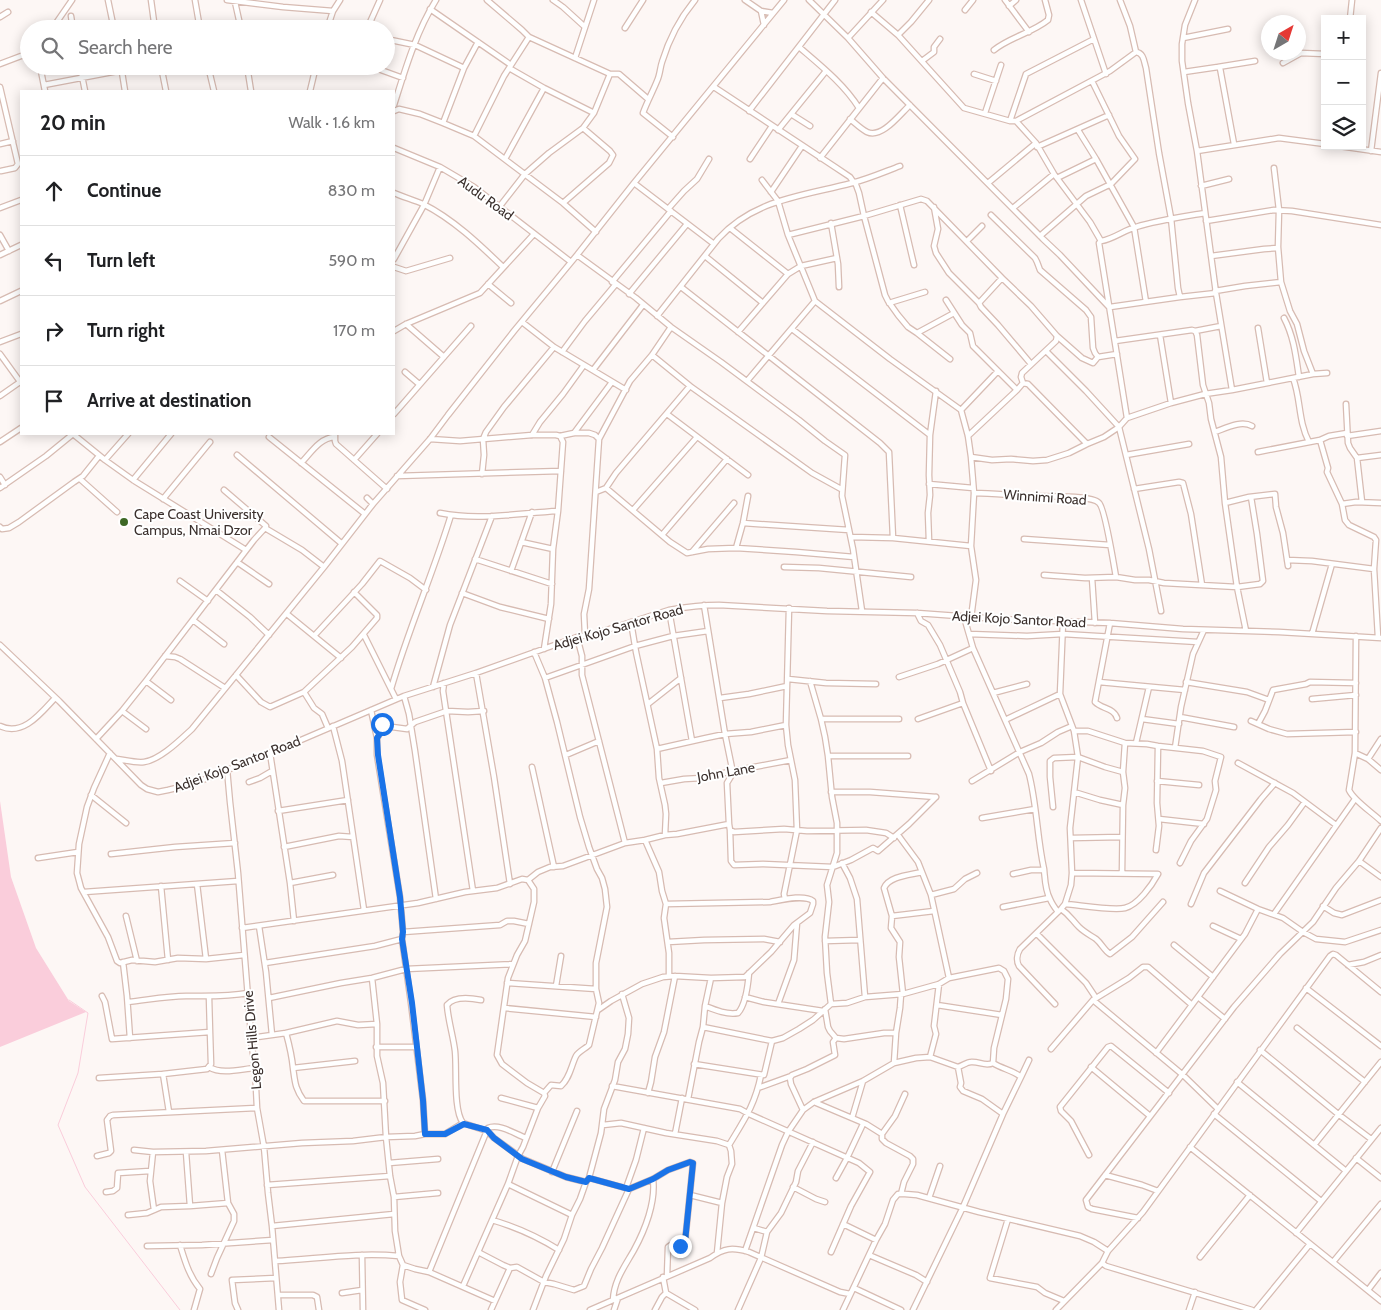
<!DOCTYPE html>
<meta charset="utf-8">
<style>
:root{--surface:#fff;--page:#f6f6f6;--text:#202124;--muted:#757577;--line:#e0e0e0}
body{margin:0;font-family:Cabin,sans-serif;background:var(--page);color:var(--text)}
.controls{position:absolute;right:15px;top:15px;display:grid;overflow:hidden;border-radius:0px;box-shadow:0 2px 12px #0003}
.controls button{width:45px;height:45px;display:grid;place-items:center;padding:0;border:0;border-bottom:1px solid var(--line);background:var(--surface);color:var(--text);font:25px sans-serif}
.compass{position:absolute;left:1261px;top:15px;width:45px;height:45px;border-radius:50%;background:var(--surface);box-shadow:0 2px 12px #0003;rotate:39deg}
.stop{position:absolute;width:15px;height:15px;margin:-11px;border:4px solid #1a73e8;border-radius:50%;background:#fff}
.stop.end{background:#1a73e8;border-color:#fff;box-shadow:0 1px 5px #0008}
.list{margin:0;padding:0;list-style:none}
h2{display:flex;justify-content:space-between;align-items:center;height:65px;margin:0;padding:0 20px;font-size:21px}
h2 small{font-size:16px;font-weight:400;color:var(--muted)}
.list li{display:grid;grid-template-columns:32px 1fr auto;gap:15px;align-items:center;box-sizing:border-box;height:70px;padding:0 20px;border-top:1px solid var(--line)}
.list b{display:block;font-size:19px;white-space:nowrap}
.list em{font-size:16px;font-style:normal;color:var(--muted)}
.icon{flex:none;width:28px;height:28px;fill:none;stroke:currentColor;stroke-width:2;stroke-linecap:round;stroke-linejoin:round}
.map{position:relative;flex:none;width:1381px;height:1310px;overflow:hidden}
.search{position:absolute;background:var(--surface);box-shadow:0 2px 12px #0003;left:20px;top:20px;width:375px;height:55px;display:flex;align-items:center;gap:12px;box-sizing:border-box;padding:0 18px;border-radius:28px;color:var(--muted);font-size:19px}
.panel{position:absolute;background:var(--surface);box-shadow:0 2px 12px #0003;left:20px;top:90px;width:375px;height:345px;border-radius:0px}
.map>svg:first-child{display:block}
</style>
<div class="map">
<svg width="1381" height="1310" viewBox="0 0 1381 1310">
<rect width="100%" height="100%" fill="#fdf7f5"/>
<path fill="#facddb" d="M0 801 11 877 36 948 69 1001 86 1012 0 1047Z"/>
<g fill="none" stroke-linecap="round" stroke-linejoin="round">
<path stroke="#facddb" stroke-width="1" d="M69 1000 88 1013 78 1073 58 1125 85 1187 180 1310"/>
<g stroke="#d7bbb2" stroke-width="7">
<path id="minor" d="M108 0 114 29
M151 0 155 29
M195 0 200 29
M227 0 283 7 333 11
M487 0 522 30 529 37 610 74H619L648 99
M553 0 563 7 585 27
M745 0 761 11 773 13
M809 0 848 38 883 78 1043 239 1060 255 1109 307
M1005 0 1029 32
M1081 0 1106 74
M1120 0 1130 26 1136 52C1144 53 1144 62 1146 68L1159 153 1171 218 1178 288 1180 297
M1195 0 1185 25 1182 44V61L1188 103 1197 151 1216 293 1232 390
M235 2 241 29
M1009 6 1016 0
M430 9 511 65
M965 10 973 0
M761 11 764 25
M871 12 898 35 964 108 1010 121H1016L1110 71 1136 52
M71 16 73 29
M0 17 8 12
M1350 19 1352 0
M625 28 643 0
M52 29 72 0
M327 29 333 11 340 0
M367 29 380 0
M898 35 911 22 929 0
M848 38 883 0
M1183 38 1228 29
M386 39 415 45 464 68
M799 47C820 65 844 84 859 108
M994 50C1010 37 1032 33 1048 20L1049 15 1045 0
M575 58 594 0
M922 61 934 52V47L940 39
M1283 63 1301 53 1325 54
M0 64 29 53
M40 66 45 91
M80 66 85 91
M121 66 125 91
M161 66 166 91
M208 66 214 91
M247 66 251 91
M370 66 403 78
M1218 67 1255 61
M509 68 544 88 594 113
M1184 72 1218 67 1220 68 1234 144
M974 74 996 81
M44 85 144 66
M0 87 18 164 15 168 1 171
M714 87 835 167 850 177 854 183 855 182 859 193 864 216 885 295 888 301 898 315 908 327 917 333 954 313
M310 91 316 66
M394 105C405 70 416 32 436 0
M394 111 399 109 420 114 443 123 474 136 563 203 596 232
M749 111 835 0
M985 113 1001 65
M791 114 810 126
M850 119C855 123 861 129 867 132 882 139 900 114 910 105
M1010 121 1026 74 1094 39
M1016 121 1036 143 1054 174 1090 222 1101 241 1099 243 1127 418 1171 403 1205 394 1232 390 1313 374 1327 373
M443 123 464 68 478 42
M778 130 826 71
M1078 130 1096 159 1134 227 1146 302
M474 136 504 76 529 37
M673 137 643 113C647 102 653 91 657 81 660 75 660 68 662 62 669 39 680 18 695 0
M0 144 13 141
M1339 146 1381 152
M1037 147 1109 115
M394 148 440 167 474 187 571 262
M1197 151 1279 138 1325 144
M1371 151 1381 73
M820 158 883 78
M505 159 544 88
M750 159 772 126
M1274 168 1279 210 1278 247 1281 282 1290 311 1297 324 1304 351 1313 374
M1057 178 1096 159
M762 180 778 201 788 235 815 301 890 359 961 410 968 436 971 457 974 493 971 546 976 580 971 618
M634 183 714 244
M988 183 1036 143
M1201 186 1229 179
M771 192 802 146
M394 193C403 197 414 200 423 204 453 219 479 244 503 267
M563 203 609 163 613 155 610 151 583 128
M900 205 914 265
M500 206 525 174 549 153 583 128 594 113 610 74
M934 207 938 229 934 246 936 253 949 273 979 303
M0 208 21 200
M1013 208 1054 174
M668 209 684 191 697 179 709 159
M991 215 1035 258 1037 262 1040 270 1086 310 1091 317 1093 348 1095 353 1098 357 1117 354
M1206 221 1274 210 1292 211 1381 225
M831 223 838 264 839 287
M730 228 788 274
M0 235 9 251
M788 235 864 216 921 199 927 201 1002 278 979 303 981 307 998 325 1031 364
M1040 236 1086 196 1111 184 1135 159 1119 136 1092 81
M967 241 982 226
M1101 241C1114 239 1124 230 1136 227 1159 220 1182 217 1205 213
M0 255 21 245
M577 255 636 298 671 327 721 362 799 420 825 441 845 455 842 496 853 549 862 611
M705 256 763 303
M1211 256 1264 249 1278 248
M394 259 424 205 440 167
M394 267 406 271 450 258
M1002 278 1031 306 1057 336 1056 341 1022 373 1021 377 1023 383
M612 282 671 211
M488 284 511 303
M681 287 880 443 889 452 893 538
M1215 291 1245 286 1281 282
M629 294 687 224
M946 300 962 325 970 333 973 346 1017 390 1023 383 1028 384 1087 444
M0 301 21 291
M889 303 925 292
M1110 307 1180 297 1216 293
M657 316 718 239C754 199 803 196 852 183 868 179 884 172 900 166
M1284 318C1294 337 1296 357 1299 377
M522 322 554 347 626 390
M406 324 444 357
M1258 328 1267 383
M792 329 930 435 929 475 930 495 928 513 929 541
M394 331 406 324 480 293 534 234
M1195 331 1221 326
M738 332 788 274 801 266 837 258
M917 333 950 359
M1160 335 1171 403
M1057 336 1082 358 1093 363 1098 357
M1115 341 1192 330 1195 331 1197 335 1203 385 1209 403 1211 419 1221 457 1225 503 1237 587 1246 631
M0 342 21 334
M1046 351 1086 391 1119 427 1149 549 1161 611
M562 352 585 321 616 284
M0 354 21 383
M652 355 690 386 812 473 841 489
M593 370 643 305
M405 372 419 384
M1293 378C1301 399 1298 421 1309 442
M747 381 815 301
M0 396 20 382
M1346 404 1348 443 1350 448 1357 458
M961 410 998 371
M394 414 471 326
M667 414 748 475
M1215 432C1226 428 1241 420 1252 426
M574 433 612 382
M73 434 105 460 133 480 246 550
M335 434V441L336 444 387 489
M532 435 540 422 563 394 584 365
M930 435 936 391
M968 436 1017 390
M1347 436 1381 431
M269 437 365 514
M430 439 460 441 532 435H556L560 436 574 433H589L595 435 599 439
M1320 440 1329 436 1347 433
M0 442 21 428
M1258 452 1320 440 1328 468 1327 472 1342 504 1345 520 1349 525 1374 537 1376 540 1374 569 1378 637
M237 455 341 543
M1126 455 1189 444
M971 457 992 460 1011 459 1033 461 1047 460 1069 453 1087 444 1104 437 1119 427 1127 418
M105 460 128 434
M354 460 377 434
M301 463C311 453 319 438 335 437
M482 474 484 455 483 439 486 432 504 407 554 347
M397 476 561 471
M0 477 5 485
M80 479 117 512
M133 480 171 434
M929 484 973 488
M0 488 46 456 73 434
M606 488 670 542 687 553 708 549 736 548 796 552 854 557
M1134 489 1179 482 1183 483 1191 514 1202 585
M224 490 266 526 265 528 302 550 324 567
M596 492 606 488 616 473 690 386
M974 493C990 493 1007 495 1023 496 1037 497 1091 494 1099 503 1105 508 1114 566 1116 577
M367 498 373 504
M163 499 210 442
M1362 502 1357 458 1381 455
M1225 503 1249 497 1275 494 1276 507 1283 533 1288 566
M1342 504 1356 502 1381 503
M633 510 697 437
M440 513C479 521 519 513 558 511
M743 523 849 530
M0 527 2 529 9 528 19 522 74 482 83 476 99 456
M662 535 727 459
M851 537 893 538 971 546
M1024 539 1110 545
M521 542 553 549
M736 548 743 523 748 496
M692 552 734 503
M475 559 552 584
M1287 560 1312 561 1374 569
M237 562 269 584
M784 567 819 568 911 577
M511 571 532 512
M1044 575 1085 578 1116 577 1135 580H1149L1164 583 1237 587 1260 584 1263 581 1257 534 1251 497
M1092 578 1095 623
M180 581 208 601
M216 590 250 617 269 635
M462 593 500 607 549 619
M704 605 725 734 733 773 727 783 729 824 730 830 734 832 784 829 807 831 866 830 886 833 894 838
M669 610 692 741
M917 613 921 621 928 625 940 645 960 692 963 703 918 719
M287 614 341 658
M964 617 973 648 1029 774C1037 805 1037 838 1044 869 1045 879 1045 890 1050 899 1052 904 1055 908 1058 912
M193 620 224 644
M631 622 636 652 657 749 659 778 665 805 666 814 665 835
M1110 623 1095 702C1102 709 1114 708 1117 718
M969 634 1027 636 1063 634 1198 642
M1312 634 1332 564
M364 635 396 699
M585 635 584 614 589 589 599 439 630 381 652 355 671 327
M314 636 362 584 380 561 410 578 426 590
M1356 636 1355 753 1349 790C1354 801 1372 812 1381 821
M577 637 582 656V675L625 843
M0 645 59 701 141 785 147 789 158 792 168 790 193 784 294 743 404 696 476 673 577 637 597 633 669 610C686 607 702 605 719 605L827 611 917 613 999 619 1110 623 1183 629 1279 632 1381 638
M544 649 551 604 553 549 558 511 563 442 560 436
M165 656 175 657 180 659 225 688
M476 673 494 777 510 884
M236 675 261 702 270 707 304 692
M899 677 938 664 973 648
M545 678 635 646 673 636 708 631
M788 679 826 683 876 684
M146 681 171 700
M810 681 821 719 825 737 828 756 832 797 837 823V853L827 885 829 902 825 937 827 973 831 1004
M1099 682 1185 690
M1186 682 1247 692 1269 700
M444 683 443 691 473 891
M433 687 450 625 492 516
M391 689C408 630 433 574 451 515
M993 693 1027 684
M404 696 409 714 415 751 436 899
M720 698 749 694 787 686
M1312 699 1356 695
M963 703 991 771
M648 704 681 678
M371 710 377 738V755L400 897 403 932 402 939 411 1003 423 1100 425 1134
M122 711 146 729
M1180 717 1234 727
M373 719 385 726
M821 719H899
M1142 719 1179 724
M1005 720 1060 694
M1251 721 1269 729 1287 734 1356 732
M1258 724 1265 711 1273 690 1306 684 1310 682 1356 683
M0 726C23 737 41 713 55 698
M333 726 342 761 364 910
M328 728 322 714 314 708 304 692 352 647 377 618V615L354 592
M1074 731H1088L1125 743 1147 744 1158 746 1203 751 1221 757 1215 781 1216 790 1207 819 1191 841 1180 863
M377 738 385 726 407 729 415 722 447 711 468 712 484 711
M96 739 122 711 146 681 254 540 265 528
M1136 743 1149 687
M1175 748 1181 707 1193 654 1204 630
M657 749 706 738 725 734 751 732 786 725
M110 753 94 788 87 807 79 844 77 873 81 888 108 937 117 961 120 963 132 960 155 962 178 958 206 959 244 955
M270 753 290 883 294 921
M1355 753 1368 759 1381 739
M566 755 599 741
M828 756H908
M117 759C125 760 135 763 144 762 160 760 180 740 192 729L324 567 373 504 430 439 448 415 514 331 577 255 634 183 784 0
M1368 759 1381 770
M1238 763 1293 793 1336 825
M532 767 554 867
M227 769 230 802 238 873 252 1047 255 1068 257 1108 264 1147 268 1193 272 1226 279 1310
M1123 772 1125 743
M972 781 1020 752 1041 743 1058 732 1072 726
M1157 781 1199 785
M249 782 260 778 272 771
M661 783 684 779 702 778 733 771 791 760
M831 792H870L936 797
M1074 792 1100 800 1123 805
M91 795 126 823
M1053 807 1050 777V761L1054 758 1078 757 1105 767 1123 772 1125 788 1123 805 1122 873
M278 811 348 800
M982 818 1035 809
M1159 819 1204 824
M730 830 731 861 734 865 763 864 833 867 851 860 873 848 878 851 909 824 936 797
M898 835 918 862 931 895 949 978
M1071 838 1122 837
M645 840 665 835 677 834 729 824
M284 847 339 836 353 837
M1156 850 1159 826 1157 803 1158 746
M111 854 175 847 235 843
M38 858 78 852
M1359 861 1381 877
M842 863 850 878 857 899 865 997
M1013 874 1031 870H1044
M528 880 534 889V902L525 941 517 955 508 978 497 1055 502 1064 527 1083 544 1093 551 1085 561 1086C570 1078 571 1066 576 1056 579 1051 585 1049 589 1045L599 1003 596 989V963L607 907 605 889 602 878 597 869 589 847 580 817 557 722 545 678 534 652
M290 883 333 875
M1245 883 1269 847 1288 825 1304 803
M197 884 206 959
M161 886 168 960
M1220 891 1258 909 1283 918 1303 932 1316 939 1345 942 1381 930
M84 892 238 881
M931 895 954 889 965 879 977 873
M785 899 784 894 797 830 795 780 788 745 786 725 789 608
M1065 904C1079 905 1113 911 1125 908 1138 905 1152 885 1158 874L1072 873
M1191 904 1204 873 1261 799 1275 783
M1323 906 1334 913 1342 915 1381 900
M1003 907 1049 898
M1061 909C1070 915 1072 920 1079 927 1084 932 1090 935 1096 939 1102 944 1104 950 1110 954L1132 937 1163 902
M1274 914 1355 799
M126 916 137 961
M892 916 934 911
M259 926 266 972 272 1035
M1213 926 1241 939
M242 928 418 903 465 892 497 888 522 879 528 880 538 872 550 867 563 866 625 843 645 840 659 872 662 891 666 904 664 918 669 953V976
M403 932 500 925 507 921H514L529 924
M1037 934 1086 983 1096 998
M825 941 860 940
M668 942 704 940 764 939 780 942
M1174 945 1213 977
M123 962 127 996 130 1038
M265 963 375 946 402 939
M1348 965 1364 962 1381 955
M372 978 377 1024V1056L383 1083 386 1137 390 1176 394 1197 395 1231 399 1256 403 1265 415 1269 429 1272 495 1301
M507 983 596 989
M556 986 561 956
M1306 988 1381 1046
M903 994 899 957 900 942 891 928 892 916 884 888C889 876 910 875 922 872
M102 996 105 1002 112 1039 210 1032 209 997
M745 997 764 1002 823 1011
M1198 997 1225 1019
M269 998 341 983 372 978 406 969 513 964
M481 1000C471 998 454 996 447 1005 448 1020 453 1035 455 1051 457 1069 453 1110 463 1123L487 1131 494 1138 523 1159 566 1177 586 1182
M1093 1000 1183 1075 1218 1109
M128 1002C147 1000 167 996 186 996 207 996 227 997 248 993
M778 1004 794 960 797 923
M1055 1004 1019 966C1016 961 1017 954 1020 949L1061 909 1065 904 1071 885 1072 873 1070 828 1078 757 1074 731 1060 694 1063 622
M937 1005 1002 1015
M705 1006C715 1010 727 1015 738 1013 746 1004 748 985 749 973
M504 1008 596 1017
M825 1009 828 1027 830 1031 836 1038 844 1039 884 1033H896
M598 1010 611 1001 642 984 663 977 675 976 711 978 745 977 771 952 794 925 810 913 813 904V901C804 894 781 900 770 902L666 904
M703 1027 772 1041 783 1038 799 1029 813 1020 831 1004 847 1003 865 997 903 994 939 984 949 978 999 968 1004 971 1008 979 1006 999 994 1048 993 1063C1002 1069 1013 1070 1021 1077L1003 1114 963 1207 913 1310
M1297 1028 1365 1082
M286 1033C289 1044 292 1056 293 1068 295 1082 295 1089 304 1101H385
M251 1038 286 1033 337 1021 358 1025 377 1024
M376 1047H416
M1051 1049 1093 1000 1129 978 1143 967H1148L1192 1005
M1260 1050 1338 1114 1371 1139
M1156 1053 1245 934 1258 909
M930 1057 936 1034 934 1026 939 984
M894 1063 896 1033 900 1008 901 994
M694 1064 764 1075 772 1041
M209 1067C222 1075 241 1069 255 1068
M958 1067 961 1083 960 1087 963 1091 982 1099 1003 1114
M1091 1067 1150 1116
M293 1068 355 1061
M163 1074 169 1112
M1021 1077 1029 1060
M99 1078 163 1074 207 1069 211 1064 210 1032
M1237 1082 1346 1171
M612 1086 740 1109 749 1114 859 1163 870 1172 851 1206 831 1252
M758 1088 791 1076
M648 1093 651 1082 655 1057 664 1032 675 976
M501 1098 538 1108
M688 1099 699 1042 703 1027 705 1006 711 978
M814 1102 866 1124 882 1134V1139L886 1143 910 1156 913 1159V1164L904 1182 901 1194
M803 1110 791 1084 790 1078 792 1075 807 1069 835 1055 833 1042 836 1038
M1214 1114 1321 1201
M852 1118 863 1081
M603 1125 621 1123 666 1133 717 1141 729 1145
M675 1134 682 1098
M882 1134 895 1116 905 1094
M1314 1145 1381 1062
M1190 1147 1381 1301
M134 1150 153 1152 206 1151 302 1143 353 1141 386 1137 415 1136 425 1134H445L463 1123
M153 1152 150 1181 154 1210
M186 1152 190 1206 228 1203
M1089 1155 1071 1121 1061 1111 1060 1107 1108 1047 1111 1046 1169 1093
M97 1156 109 1153 111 1151 107 1120 110 1116 113 1115 257 1108
M1356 1158 1381 1178
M389 1163 438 1159
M552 1172 577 1111
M1105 1175 1142 1185 1158 1191
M589 1178 629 1189 653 1179 668 1170 690 1162 693 1163 685 1242 683 1245H671L668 1247 667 1276
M836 1178 847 1158 863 1124
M508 1184 572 1215
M267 1185 390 1176
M793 1187 816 1199 825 1202
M626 1188 636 1160 644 1128
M106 1192 113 1191 117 1188 118 1173 150 1171
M690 1195 722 1203
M394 1197 438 1193
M929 1198 940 1166
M128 1215 147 1213 161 1207 190 1206
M1138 1218 1092 1209 1088 1207 1086 1200 1234 1007 1280 954 1313 922 1336 888 1359 861 1381 828
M1008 1219 990 1278 1037 1287 1045 1293 1064 1301
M492 1220C516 1227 538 1237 559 1250
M843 1224 876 1240
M272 1226 394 1214
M754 1228 767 1232
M1296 1233 1381 1128
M180 1245C185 1261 189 1276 200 1289L194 1310
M147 1246 202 1245 273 1240
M745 1251 782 1145 788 1132 803 1110 814 1102 863 1081 894 1063 916 1058 930 1057 958 1067C962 1066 967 1062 971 1062 979 1061 985 1067 993 1063
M478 1252 503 1265 510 1268 517 1267 544 1282 554 1284 574 1290 584 1286 591 1269 602 1248 629 1189
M717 1253 722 1203 727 1177 732 1164 731 1151 729 1145C744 1120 755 1105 761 1075
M362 1255 363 1310
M869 1255 916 1275 927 1282
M1200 1257 1250 1195
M275 1261C316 1259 357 1252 399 1256
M1333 1262 1381 1204
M1102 1263 1106 1266 1252 1310
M403 1265 400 1282 402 1300 425 1310
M429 1272 488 1128C499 1123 515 1134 526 1138
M211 1274 217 1258 234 1221V1214L228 1203 222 1150
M663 1277 666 1293 695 1310
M463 1286 508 1184 518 1156 523 1147 538 1108 545 1096 544 1093
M854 1288 901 1310
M1368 1290 1381 1273
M342 1293 362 1290
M278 1295H313L317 1297 319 1310
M613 1300C614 1280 625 1266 634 1250 645 1230 656 1202 653 1179
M238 1310 235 1303 232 1280 276 1278
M491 1310 510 1268
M533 1310 546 1276 564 1239 572 1215 580 1199 586 1182 589 1178 601 1133 604 1109 615 1080 618 1062 625 1049 628 1034 629 1018 622 994
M590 1310 710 1258C724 1248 732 1247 749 1252L840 1292 850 1294
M614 1310 618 1298
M655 1310 662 1297 666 1293
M738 1310 761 1258 767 1232 781 1213 796 1182 798 1171 813 1142
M843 1310 876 1240 885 1224 893 1200 898 1194H905L917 1195 979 1212 1080 1236 1094 1242 1108 1251
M1056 1310 1102 1263 1108 1251 1143 1212 1330 956 1333 954 1336 955 1381 992
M1189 1310 1195 1292
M1256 1310 1310 1244"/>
</g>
<use href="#minor" stroke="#fff" stroke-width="4.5"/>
</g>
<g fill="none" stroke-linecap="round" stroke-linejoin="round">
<path stroke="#1a73e8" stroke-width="6" d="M382 724 385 726 377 738 378 755 400 897 403 932 402 939 412 1003 423 1100 425 1134H445L464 1124 487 1130 494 1138 522 1159 566 1177 586 1182 589 1178 629 1189 653 1179 668 1170 690 1162 693 1163 685 1242 683 1245 680 1246"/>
</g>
<circle fill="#3e6825" stroke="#fff" stroke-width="2" cx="124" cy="522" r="5"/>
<g text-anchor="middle" stroke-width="4" stroke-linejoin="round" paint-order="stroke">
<g font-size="14" fill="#3b302d" stroke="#fff">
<text transform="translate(486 198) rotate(36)" y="5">Audu Road</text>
<text transform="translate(1045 497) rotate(4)" y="5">Winnimi Road</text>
<text transform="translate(1019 619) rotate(3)" y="5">Adjei Kojo Santor Road</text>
<text transform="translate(618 627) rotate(-16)" y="5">Adjei Kojo Santor Road</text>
<text transform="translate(237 764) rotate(-21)" y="5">Adjei Kojo Santor Road</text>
<text transform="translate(726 772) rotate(-10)" y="5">John Lane</text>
<text transform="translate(252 1040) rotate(-95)" y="5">Legon Hills Drive</text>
</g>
<g font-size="14" fill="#3b302d" stroke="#fff" text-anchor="start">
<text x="134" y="519">Cape Coast University<tspan x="134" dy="16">Campus, Nmai Dzor</tspan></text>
</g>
</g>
</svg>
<div class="controls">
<button>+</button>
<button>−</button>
<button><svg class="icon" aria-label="layers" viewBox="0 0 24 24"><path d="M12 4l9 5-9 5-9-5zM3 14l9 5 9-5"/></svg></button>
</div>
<svg class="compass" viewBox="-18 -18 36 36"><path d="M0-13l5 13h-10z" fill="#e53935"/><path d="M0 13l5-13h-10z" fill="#757577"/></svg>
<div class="stop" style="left:382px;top:724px"></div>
<div class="stop end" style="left:680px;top:1246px"></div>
<div class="search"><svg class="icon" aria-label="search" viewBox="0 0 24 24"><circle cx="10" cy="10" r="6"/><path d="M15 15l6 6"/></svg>Search here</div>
<section class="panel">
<h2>20 min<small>Walk · 1.6 km</small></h2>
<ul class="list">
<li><svg class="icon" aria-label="ahead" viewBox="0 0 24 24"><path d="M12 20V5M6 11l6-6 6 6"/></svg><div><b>Continue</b></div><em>830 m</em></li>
<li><svg class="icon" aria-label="left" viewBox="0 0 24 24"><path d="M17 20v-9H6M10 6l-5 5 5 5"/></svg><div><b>Turn left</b></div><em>590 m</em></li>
<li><svg class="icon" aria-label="right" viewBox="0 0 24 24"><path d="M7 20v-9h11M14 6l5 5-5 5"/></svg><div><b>Turn right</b></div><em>170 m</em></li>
<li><svg class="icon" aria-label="arrive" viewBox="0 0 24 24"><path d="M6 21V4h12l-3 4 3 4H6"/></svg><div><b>Arrive at destination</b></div></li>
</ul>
</section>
</div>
